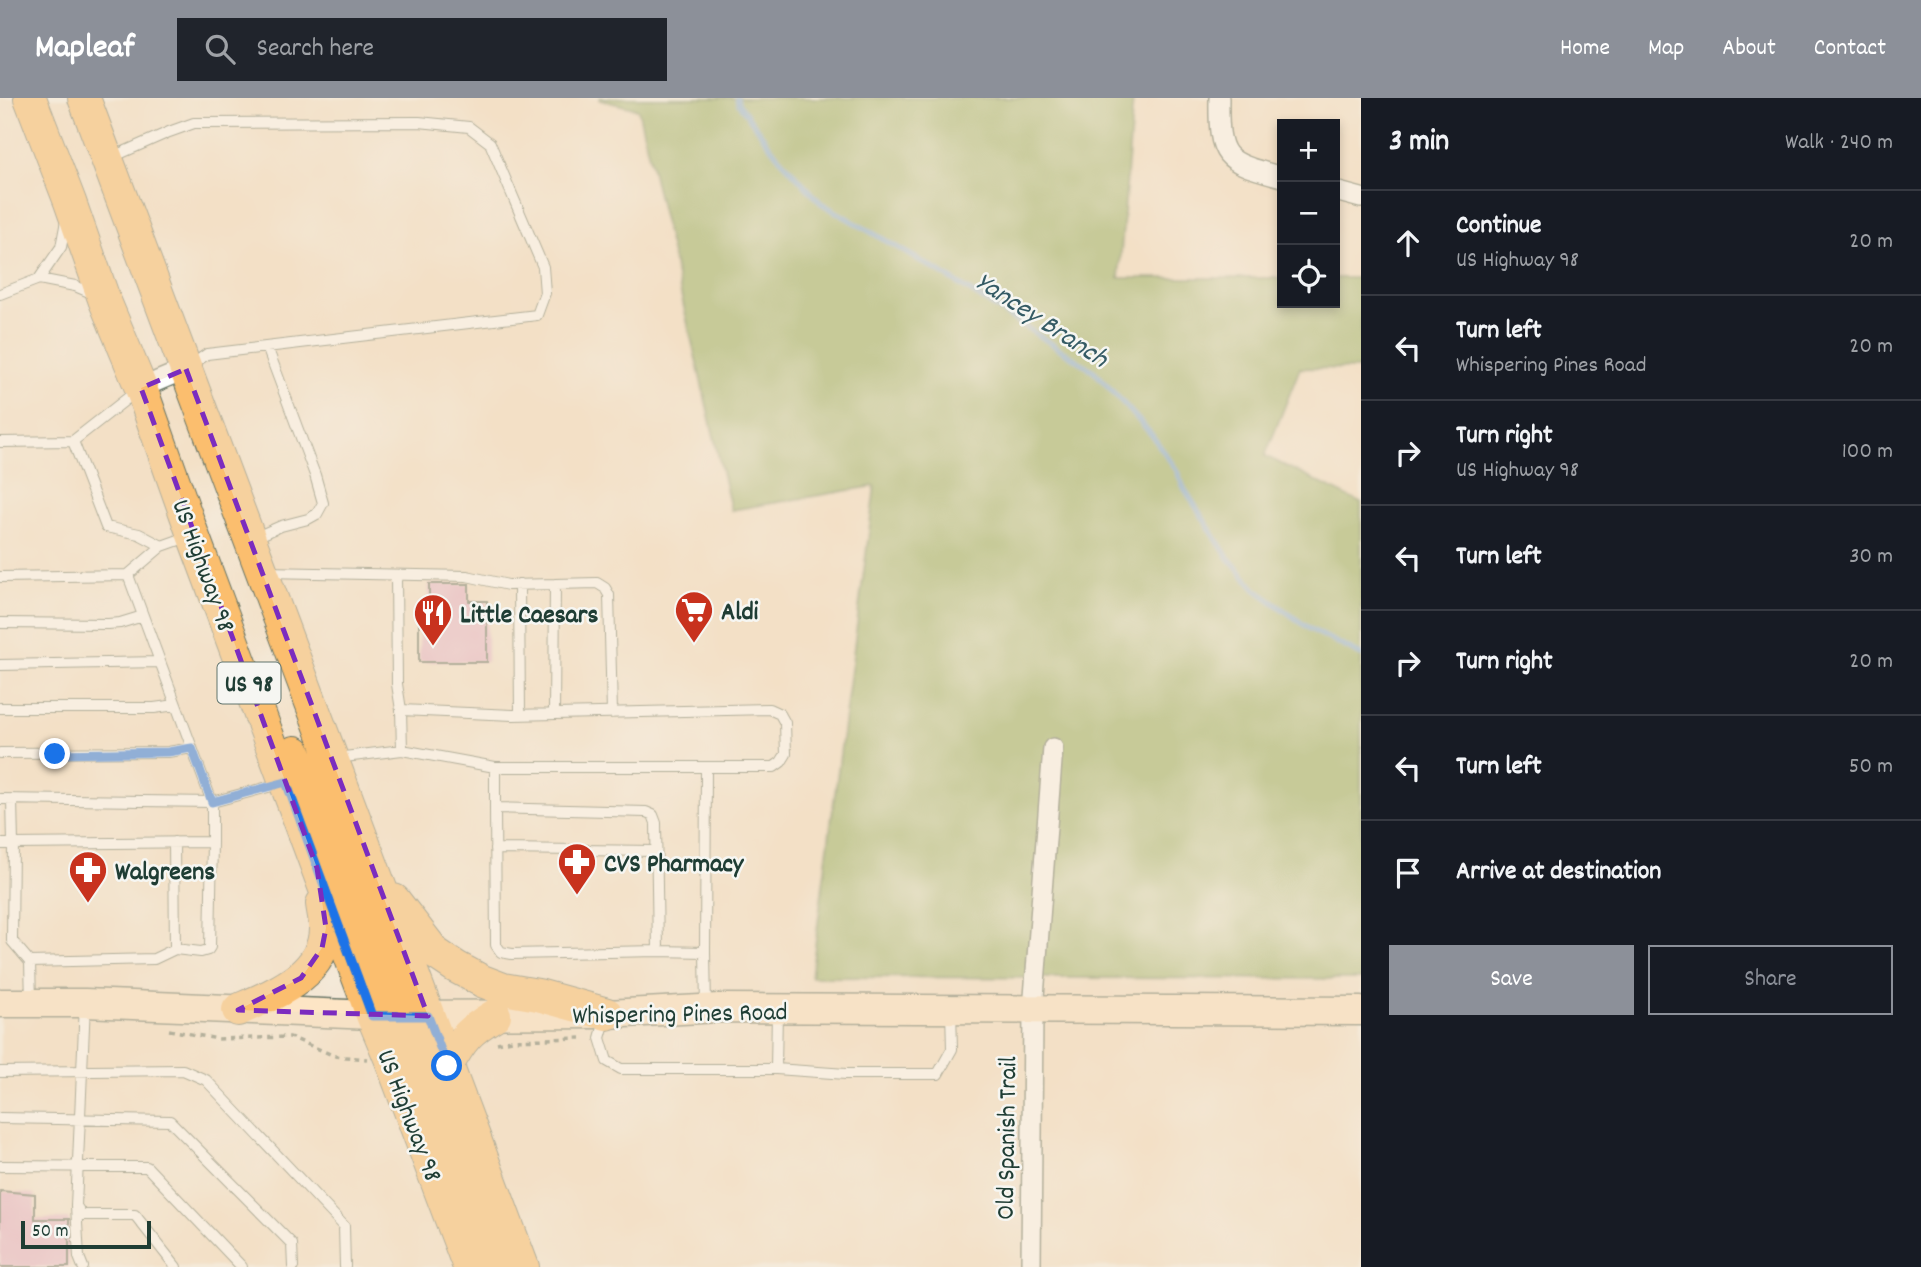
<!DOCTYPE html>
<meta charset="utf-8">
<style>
:root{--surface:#171b24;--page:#20242c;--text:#f1f3f6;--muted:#9ea1a6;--line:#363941;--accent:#8c9099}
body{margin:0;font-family:Dekko,sans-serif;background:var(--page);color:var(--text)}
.controls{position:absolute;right:21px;top:21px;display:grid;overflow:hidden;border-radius:0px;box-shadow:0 4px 10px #0003}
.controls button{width:63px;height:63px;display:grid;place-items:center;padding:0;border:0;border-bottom:2px solid var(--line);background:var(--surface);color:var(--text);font:35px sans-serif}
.scale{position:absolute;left:21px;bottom:18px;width:130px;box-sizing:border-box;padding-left:7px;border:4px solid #1f3d34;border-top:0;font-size:19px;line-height:24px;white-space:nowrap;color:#1f3d34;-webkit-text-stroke:5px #f6f6f2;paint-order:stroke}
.stop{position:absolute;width:21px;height:21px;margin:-16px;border:5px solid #1a73e8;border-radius:50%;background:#fff}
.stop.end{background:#1a73e8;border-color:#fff;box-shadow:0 2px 7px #0008}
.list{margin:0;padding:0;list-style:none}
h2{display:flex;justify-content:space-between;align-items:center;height:91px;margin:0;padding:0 28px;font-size:30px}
h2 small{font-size:23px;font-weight:400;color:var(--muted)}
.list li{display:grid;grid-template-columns:46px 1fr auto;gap:21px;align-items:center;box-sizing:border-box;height:105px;padding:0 28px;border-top:2px solid var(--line)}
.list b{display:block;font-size:26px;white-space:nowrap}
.list p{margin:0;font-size:23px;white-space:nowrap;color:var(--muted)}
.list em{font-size:23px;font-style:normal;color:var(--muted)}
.actions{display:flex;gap:14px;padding:21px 28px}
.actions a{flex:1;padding:16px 0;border:2px solid var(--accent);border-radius:0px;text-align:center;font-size:24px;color:var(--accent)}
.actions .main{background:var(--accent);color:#fff}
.icon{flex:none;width:38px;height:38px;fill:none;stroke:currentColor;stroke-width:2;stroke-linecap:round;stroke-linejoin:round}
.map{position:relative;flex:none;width:1361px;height:1169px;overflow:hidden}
header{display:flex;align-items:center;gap:42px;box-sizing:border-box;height:98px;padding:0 35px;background:var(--accent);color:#fff}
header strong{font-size:33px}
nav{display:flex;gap:38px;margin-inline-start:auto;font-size:24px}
.search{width:490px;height:63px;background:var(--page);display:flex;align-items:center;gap:18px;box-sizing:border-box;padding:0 24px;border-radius:0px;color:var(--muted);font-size:26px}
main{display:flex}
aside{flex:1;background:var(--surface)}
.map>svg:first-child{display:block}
</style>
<header>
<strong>Mapleaf</strong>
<div class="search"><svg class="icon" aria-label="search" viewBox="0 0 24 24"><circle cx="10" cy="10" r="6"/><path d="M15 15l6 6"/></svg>Search here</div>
<nav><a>Home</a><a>Map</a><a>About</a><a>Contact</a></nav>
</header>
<main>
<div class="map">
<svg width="1361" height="1169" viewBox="0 0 1361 1169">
<rect width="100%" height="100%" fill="#f6f6f2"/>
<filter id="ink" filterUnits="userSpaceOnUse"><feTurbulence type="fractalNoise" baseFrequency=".0143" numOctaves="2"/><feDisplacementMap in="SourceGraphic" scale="14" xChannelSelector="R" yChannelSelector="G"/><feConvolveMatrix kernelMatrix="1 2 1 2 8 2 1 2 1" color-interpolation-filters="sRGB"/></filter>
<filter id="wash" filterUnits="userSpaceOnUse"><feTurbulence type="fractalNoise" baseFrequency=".00686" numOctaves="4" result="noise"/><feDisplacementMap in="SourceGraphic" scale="28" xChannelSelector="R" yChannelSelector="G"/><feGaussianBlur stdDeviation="1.57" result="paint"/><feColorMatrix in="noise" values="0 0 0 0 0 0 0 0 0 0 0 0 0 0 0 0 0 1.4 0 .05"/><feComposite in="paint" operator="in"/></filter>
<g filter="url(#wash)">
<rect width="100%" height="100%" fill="#f3e0c6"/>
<path fill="#92af61" stroke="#58764a" stroke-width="2" d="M600 0H1133L1119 180H1282V205H1335V180H1361V271L1300 270 1265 358 1361 405V881L811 879 875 388 731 412 638 11 600 2Z"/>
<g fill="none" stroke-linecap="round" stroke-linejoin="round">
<path stroke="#69a2d8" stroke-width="5" d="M737 0 738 5 777 57 821 105 943 176 1094 273 1151 336 1176 371 1184 390 1227 458 1255 491 1310 531 1361 557"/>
</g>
<g id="blocks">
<path fill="#e0a0c3" d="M429 486H469V503H487V564H419V504H429Z
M0 1093 35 1096V1121H69V1169H0Z"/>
</g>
</g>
<g filter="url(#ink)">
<use href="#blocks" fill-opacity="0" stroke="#697667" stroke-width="2"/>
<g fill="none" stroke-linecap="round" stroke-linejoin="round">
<g stroke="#697667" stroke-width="12">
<path id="lane" d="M110 60 169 34 194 25 419 24 469 29 490 45 543 169 545 195 537 217 207 256 190 268
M39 181 61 149 66 123
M0 196 39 181 75 188 96 197
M73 343 106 429 139 436 162 448
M0 344 73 343 138 292
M254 440 281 428 308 421 317 416 323 405 315 377 267 249
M266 474 467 478 508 487 555 486
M396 478 397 586 401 612 402 652
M0 479 128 477 162 448 190 438
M519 486 520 617
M0 525 108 526 120 525 143 518
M0 567 160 564
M0 610H154L176 607
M401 612 513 617 769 611 780 616 785 625 786 656 781 664 774 669H706L705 854
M554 616 555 486 597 485 605 490 609 497 612 615
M0 655 168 654 192 650
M336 660 402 652 495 669V710L646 714 653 717 656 725 658 853 705 854 706 910
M495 669H706
M0 701 212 704 128 477
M495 710 496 847 501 854 512 856 658 853
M0 746H13L12 702
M495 751 656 753
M175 851 201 854 208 852 210 849 212 744
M30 864 154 861 175 851 174 744
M31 904 30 864 12 843 13 746 212 744V704L283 685
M606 919 600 940 607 963 621 971H776L846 976H938L952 951 951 912
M776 971 777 912
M0 974 183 972 206 982 344 1128 345 1169
M0 1020 170 1023 292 1146 293 1169
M0 1068 147 1069 242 1169
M76 1108 82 1117H135L176 1169
M83 1169 79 1159 76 1108 85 906"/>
</g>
<g stroke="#697667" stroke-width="22">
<path id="street" d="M1219 0C1218 63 1225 63 1282 79
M1335 93 1361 100
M141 290 186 271
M1031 1169 1033 912 1053 650"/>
</g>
<g stroke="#697667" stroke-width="31">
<path id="secondary" d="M0 905H85L372 917 607 916 719 910 1361 913"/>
</g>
<g stroke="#697667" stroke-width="34">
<path id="primary" d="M30 0 70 104 104 201 141 290 193 437 372 917 390 960 469 1169
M84 0 523 1169
M295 654 335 743 383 877 403 904 428 918
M394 802 435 855 456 869 482 883 503 891 538 897 607 916
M238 912C274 896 326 877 325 829 325 821 323 814 322 806
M372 917C395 926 404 931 417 953L467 1088 501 1169
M447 968C462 941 468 933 495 917"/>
</g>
<path stroke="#697667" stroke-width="3.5" stroke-dasharray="5 5" stroke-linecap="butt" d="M169 932 218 941 290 939 335 958 367 961
M497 945 512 942 581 940"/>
<use href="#lane" stroke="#fff" stroke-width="10"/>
<use href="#street" stroke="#fff" stroke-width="19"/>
<use href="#secondary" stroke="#fde5c5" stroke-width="28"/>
<use href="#primary" stroke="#fbbe6e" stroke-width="32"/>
</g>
</g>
<g fill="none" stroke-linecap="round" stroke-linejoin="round" filter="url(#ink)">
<path stroke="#1a73e8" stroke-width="9" d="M55 656 168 654 192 650 212 704 286 684 372 918H428L447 968"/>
</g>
<path d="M0 0H1361V1169H0ZM186 271 428 918 238 912 301 880 322 850 326 830 317 770 141 290Z" fill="#f3e0c6" fill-opacity=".55" fill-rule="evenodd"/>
<path fill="none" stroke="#7b2cbf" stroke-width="5" stroke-dasharray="14 9" stroke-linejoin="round" d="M186 271 428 918 238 912 301 880 322 850 326 830 317 770 141 290Z"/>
<defs>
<g id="supermarket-pin" transform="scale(2.0125)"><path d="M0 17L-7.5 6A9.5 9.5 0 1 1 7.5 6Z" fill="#c8321e" stroke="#f6f6f2"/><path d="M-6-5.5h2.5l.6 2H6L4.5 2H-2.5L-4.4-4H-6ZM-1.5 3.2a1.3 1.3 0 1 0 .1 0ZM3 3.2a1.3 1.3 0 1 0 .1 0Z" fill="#fff"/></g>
<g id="restaurant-pin" transform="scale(2.0125)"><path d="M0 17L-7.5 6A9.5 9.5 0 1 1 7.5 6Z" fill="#c8321e" stroke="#f6f6f2"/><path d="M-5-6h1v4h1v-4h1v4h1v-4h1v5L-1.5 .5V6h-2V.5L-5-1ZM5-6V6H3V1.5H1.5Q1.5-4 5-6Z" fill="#fff"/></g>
<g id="pharmacy-pin" transform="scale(2.0125)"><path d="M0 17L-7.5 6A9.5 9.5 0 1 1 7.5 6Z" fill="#c8321e" stroke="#f6f6f2"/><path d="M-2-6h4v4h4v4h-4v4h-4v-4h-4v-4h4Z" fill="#fff"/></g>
</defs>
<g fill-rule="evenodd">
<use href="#supermarket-pin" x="694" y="512"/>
<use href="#restaurant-pin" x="433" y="515"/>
<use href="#pharmacy-pin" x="577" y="764"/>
<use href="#pharmacy-pin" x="88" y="772"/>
</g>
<g text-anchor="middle" stroke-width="5" stroke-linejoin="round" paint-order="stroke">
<rect fill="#f6f6f2" stroke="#60746d" stroke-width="2" x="217.5" y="564.5" width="63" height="41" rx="5"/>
<g font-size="24" font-weight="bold" fill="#1f3d34">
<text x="249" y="593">US 98</text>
</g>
<g font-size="26" fill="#1f3d34" stroke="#f6f6f2">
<text transform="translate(205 467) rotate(70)" y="9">US Highway 98</text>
<text transform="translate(680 914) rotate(-1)" y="9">Whispering Pines Road</text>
<text transform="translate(411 1017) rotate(69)" y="9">US Highway 98</text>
<text transform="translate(1005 1040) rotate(-89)" y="9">Old Spanish Trail</text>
</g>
<g font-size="26" font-weight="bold" fill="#1f3d34" stroke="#f6f6f2" text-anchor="start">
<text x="721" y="521">Aldi</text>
<text x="460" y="524">Little Caesars</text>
<text x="604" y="773">CVS Pharmacy</text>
<text x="115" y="781">Walgreens</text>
</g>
<g font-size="28" font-style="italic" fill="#355b65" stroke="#f6f6f2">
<text transform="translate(1043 220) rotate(33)" y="10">Yancey Branch</text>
</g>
</g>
</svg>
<div class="controls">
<button>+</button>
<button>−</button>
<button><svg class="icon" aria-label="locate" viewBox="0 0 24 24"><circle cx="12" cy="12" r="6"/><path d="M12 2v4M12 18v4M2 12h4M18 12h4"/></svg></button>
</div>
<div class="scale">50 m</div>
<div class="stop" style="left:447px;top:968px"></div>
<div class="stop end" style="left:55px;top:656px"></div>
</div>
<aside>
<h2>3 min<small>Walk · 240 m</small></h2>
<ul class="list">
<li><svg class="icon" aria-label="ahead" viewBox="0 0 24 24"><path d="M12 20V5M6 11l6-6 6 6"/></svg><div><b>Continue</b><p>US Highway 98</p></div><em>20 m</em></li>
<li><svg class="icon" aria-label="left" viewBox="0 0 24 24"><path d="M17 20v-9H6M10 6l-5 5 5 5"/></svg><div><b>Turn left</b><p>Whispering Pines Road</p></div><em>20 m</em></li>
<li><svg class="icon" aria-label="right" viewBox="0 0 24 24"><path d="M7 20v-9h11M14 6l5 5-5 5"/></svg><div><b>Turn right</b><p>US Highway 98</p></div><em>100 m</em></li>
<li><svg class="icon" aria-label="left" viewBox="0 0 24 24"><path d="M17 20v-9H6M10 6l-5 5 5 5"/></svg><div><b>Turn left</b></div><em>30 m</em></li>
<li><svg class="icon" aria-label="right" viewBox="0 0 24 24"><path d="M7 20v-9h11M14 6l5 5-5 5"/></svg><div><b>Turn right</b></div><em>20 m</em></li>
<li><svg class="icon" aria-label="left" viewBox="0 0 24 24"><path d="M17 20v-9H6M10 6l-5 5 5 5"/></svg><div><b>Turn left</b></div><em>50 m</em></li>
<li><svg class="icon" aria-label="arrive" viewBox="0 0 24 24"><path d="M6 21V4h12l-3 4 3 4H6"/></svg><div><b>Arrive at destination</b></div></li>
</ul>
<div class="actions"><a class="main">Save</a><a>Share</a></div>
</aside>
</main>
